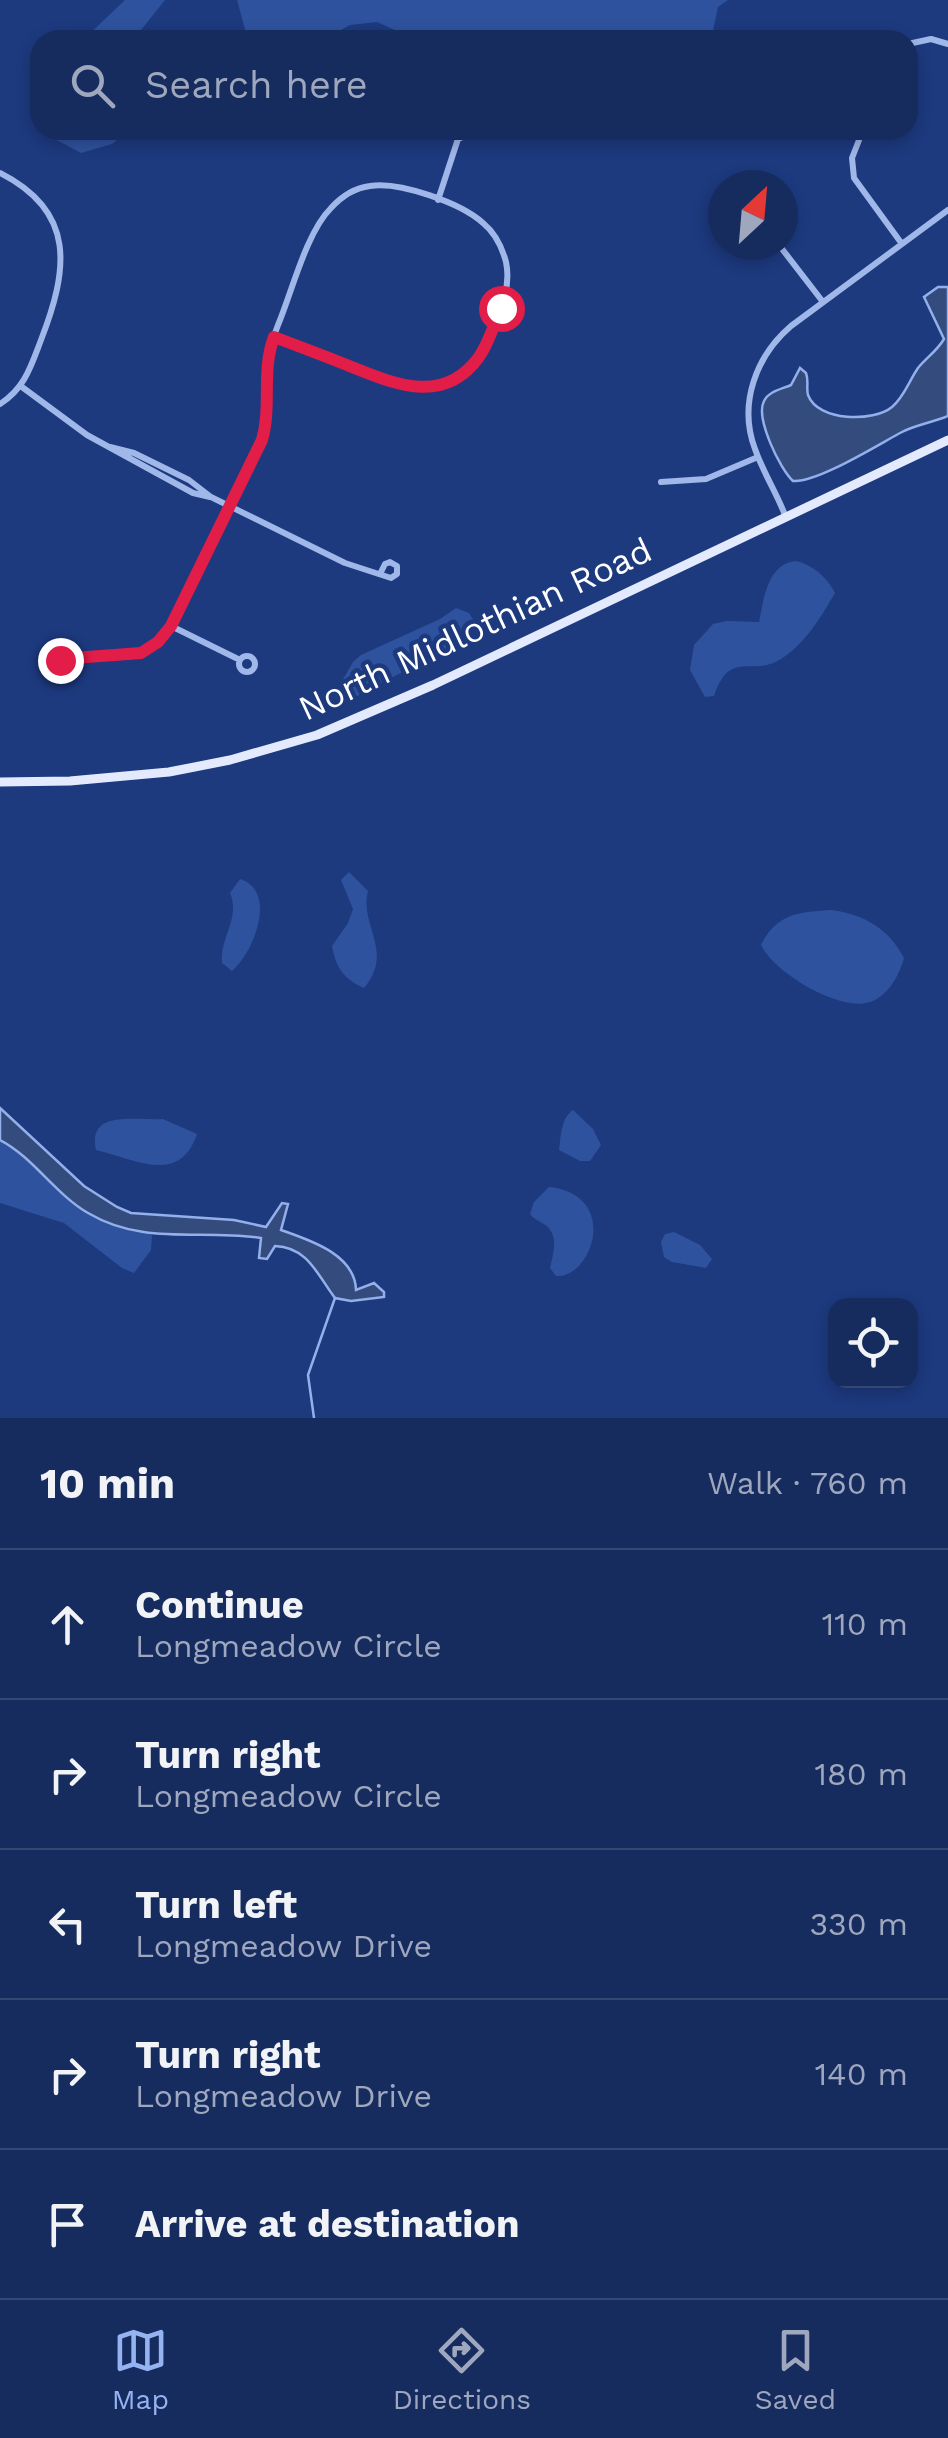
<!DOCTYPE html>
<meta charset="utf-8">
<style>
:root{--surface:#162c5f;--page:#233868;--text:#f1f3f6;--muted:#9ea7bd;--line:#354874;--accent:#95b2f1}
body{margin:0;font-family:"Work Sans",sans-serif;background:var(--page);color:var(--text)}
.controls{position:absolute;right:30px;bottom:30px;display:grid;overflow:hidden;border-radius:20px;box-shadow:0 5px 15px #0003}
.controls button{width:90px;height:90px;display:grid;place-items:center;padding:0;border:0;border-bottom:2px solid var(--line);background:var(--surface);color:var(--text);font:50px sans-serif}
.compass{position:absolute;left:708px;top:170px;width:90px;height:90px;border-radius:50%;background:var(--surface);box-shadow:0 5px 15px #0003;rotate:26deg}
.stop{position:absolute;width:30px;height:30px;margin:-22px;border:8px solid #e11d48;border-radius:50%;background:#fff}
.stop.end{background:#e11d48;border-color:#fff;box-shadow:0 2px 10px #0008}
.list{margin:0;padding:0;list-style:none}
h2{display:flex;justify-content:space-between;align-items:center;height:130px;margin:0;padding:0 40px;font-size:42px}
h2 small{font-size:32px;font-weight:400;color:var(--muted)}
.list li{display:grid;grid-template-columns:65px 1fr auto;gap:30px;align-items:center;box-sizing:border-box;height:150px;padding:0 40px;border-top:2px solid var(--line)}
.list b{display:block;font-size:38px;white-space:nowrap}
.list p{margin:0;font-size:32px;white-space:nowrap;color:var(--muted)}
.list em{font-size:32px;font-style:normal;color:var(--muted)}
.icon{flex:none;width:55px;height:55px;fill:none;stroke:currentColor;stroke-width:2;stroke-linecap:round;stroke-linejoin:round}
.map{position:relative;flex:none;width:948px;height:1418px;overflow:hidden}
.search{position:absolute;background:var(--surface);box-shadow:0 5px 15px #0003;left:30px;right:30px;top:30px;height:110px;display:flex;align-items:center;gap:25px;box-sizing:border-box;padding:0 35px;border-radius:30px;color:var(--muted);font-size:38px}
.sheet{height:880px;background:var(--surface)}
nav{display:flex;justify-content:space-around;align-items:center;box-sizing:border-box;height:140px;border-top:2px solid var(--line);background:var(--surface);font-size:28px;color:var(--muted)}
nav a{display:grid;justify-items:center;gap:5px}
nav .on{color:var(--accent)}
.map>svg:first-child{display:block}
</style>
<div class="map">
<svg width="948" height="1418" viewBox="0 0 948 1418">
<rect width="100%" height="100%" fill="#1d3a7f"/>
<path fill="#2f529e" d="M125 0H165L133 40H83Z
M237 0H728L718 7 711 40H417L377 22 350 25 323 40H248Z
M52 130H130L112 144 81 153 53 138Z
M796 561C813 565 827 577 835 593 821 617 805 644 781 659 752 678 730 648 714 696L705 697 690 670 694 645 713 624 727 621 759 622C764 599 767 564 796 561Z
M456 608 469 613 474 621 471 636 355 697 338 688 353 662 361 655 440 619Z
M349 872 368 891C359 926 395 951 364 988 343 979 336 967 332 946L348 923 353 909 341 880Z
M240 879C278 891 254 952 232 971L222 963C219 939 241 918 230 893Z
M832 910C865 915 888 928 904 958 899 976 887 999 866 1003 835 1009 774 972 761 945 777 913 799 912 832 910Z
M573 1110 593 1129 601 1145 590 1161H580L559 1150C561 1136 561 1118 573 1110Z
M163 1119 197 1134C179 1187 133 1158 96 1150 87 1109 136 1121 163 1119Z
M0 1140C16 1147 23 1158 36 1169 78 1205 97 1223 152 1235L151 1250 134 1273 122 1268 64 1223 0 1203Z
M549 1187C621 1195 592 1279 556 1276L550 1268C553 1253 560 1235 544 1224 539 1221 534 1219 530 1214L534 1202Z
M674 1232 700 1245 712 1259 706 1268 672 1262 664 1257 661 1242 665 1234Z"/>
<path fill="#344b7e" stroke="#93b0eb" stroke-width="2.5" d="M938 287H948V416C934 422 915 425 902 432 879 444 817 483 793 481 780 469 755 418 764 401 769 391 782 389 791 385L800 368 806 373C809 381 806 388 808 395 818 422 874 422 892 407 904 397 909 381 918 368 926 358 937 351 944 339L924 297Z
M0 1108 84 1186 117 1207 131 1213 234 1220 266 1227 282 1203 288 1204 281 1230C309 1240 355 1254 356 1290L374 1283 384 1292V1297L351 1301 335 1298C318 1276 308 1247 275 1246L267 1259 259 1258 261 1238C200 1229 144 1246 88 1213 55 1194 33 1157 0 1140Z"/>
<g fill="none" stroke-linecap="round" stroke-linejoin="round">
<path stroke="#93b0eb" stroke-width="2.5" d="M314 1418 308 1375 335 1298"/>
<path stroke="#a0b7e9" stroke-width="6" d="M908 44 931 39 948 44
M451 130 452 136 458 139 465 136 466 130
M863 130 852 158 854 178 902 244
M0 173C77 212 68 270 41 340 31 366 25 388 0 404
M438 200 458 139
M779 245 823 302
M22 387 87 435 193 493 210 497
M110 447 134 453 189 480 211 497 345 563 391 578 397 574V566L390 562 385 564 380 574
M661 482 706 479 758 457
M785 515C776 492 763 472 755 449 738 404 756 356 791 326L948 210
M171 626 240 660
M60 657a7 7 0 1 1 14 0a7 7 0 1 1-14 0Z
M239 664a8 8 0 1 1 16 0a8 8 0 1 1-16 0Z
M74 658C112 658 147 661 171 626L262 440C269 418 264 396 265 374 266 357 272 341 278 325 292 292 306 233 331 208 341 197 354 188 370 186 399 181 461 203 483 223 494 232 502 247 506 262 512 290 498 316 487 341 477 367 453 388 424 389 390 389 309 350 274 337"/>
<path stroke="#e3eafe" stroke-width="9" d="M0 782 70 781 169 772 230 760 317 735 433 685 948 440"/>
</g>
<g fill="none" stroke-linecap="round" stroke-linejoin="round">
<path stroke="#e11d48" stroke-width="12" d="M60 660 66 664 74 658 141 653 158 642 171 626 262 440C272 406 261 371 274 337 298 346 322 355 347 365 392 383 443 407 479 357 489 343 494 324 501 308"/>
</g>
<g text-anchor="middle" stroke-width="9" stroke-linejoin="round" paint-order="stroke">
<g font-size="35" fill="#fff" stroke="#1d3a7f">
<text transform="translate(475 629) rotate(-25)" y="12">North Midlothian Road</text>
</g>
</g>
</svg>
<div class="controls">
<button><svg class="icon" aria-label="locate" viewBox="0 0 24 24"><circle cx="12" cy="12" r="6"/><path d="M12 2v4M12 18v4M2 12h4M18 12h4"/></svg></button>
</div>
<svg class="compass" viewBox="-18 -18 36 36"><path d="M0-13l5 13h-10z" fill="#e53935"/><path d="M0 13l5-13h-10z" fill="#9ea7bd"/></svg>
<div class="stop" style="left:501px;top:308px"></div>
<div class="stop end" style="left:60px;top:660px"></div>
<div class="search"><svg class="icon" aria-label="search" viewBox="0 0 24 24"><circle cx="10" cy="10" r="6"/><path d="M15 15l6 6"/></svg>Search here</div>
</div>
<section class="sheet">
<h2>10 min<small>Walk · 760 m</small></h2>
<ul class="list">
<li><svg class="icon" aria-label="ahead" viewBox="0 0 24 24"><path d="M12 20V5M6 11l6-6 6 6"/></svg><div><b>Continue</b><p>Longmeadow Circle</p></div><em>110 m</em></li>
<li><svg class="icon" aria-label="right" viewBox="0 0 24 24"><path d="M7 20v-9h11M14 6l5 5-5 5"/></svg><div><b>Turn right</b><p>Longmeadow Circle</p></div><em>180 m</em></li>
<li><svg class="icon" aria-label="left" viewBox="0 0 24 24"><path d="M17 20v-9H6M10 6l-5 5 5 5"/></svg><div><b>Turn left</b><p>Longmeadow Drive</p></div><em>330 m</em></li>
<li><svg class="icon" aria-label="right" viewBox="0 0 24 24"><path d="M7 20v-9h11M14 6l5 5-5 5"/></svg><div><b>Turn right</b><p>Longmeadow Drive</p></div><em>140 m</em></li>
<li><svg class="icon" aria-label="arrive" viewBox="0 0 24 24"><path d="M6 21V4h12l-3 4 3 4H6"/></svg><div><b>Arrive at destination</b></div></li>
</ul>
</section>
<nav>
<a class="on"><svg class="icon" aria-label="map" viewBox="0 0 24 24"><path d="M3 6l6-2 6 2 6-2v14l-6 2-6-2-6 2zM9 4v14M15 6v14"/></svg>Map</a>
<a><svg class="icon" aria-label="directions" viewBox="0 0 24 24"><path d="M12 3l9 9-9 9-9-9zM9 14v-3h6M13 9l2 2-2 2"/></svg>Directions</a>
<a><svg class="icon" aria-label="saved" viewBox="0 0 24 24"><path d="M7 4h10v16l-5-4-5 4z"/></svg>Saved</a>
</nav>
